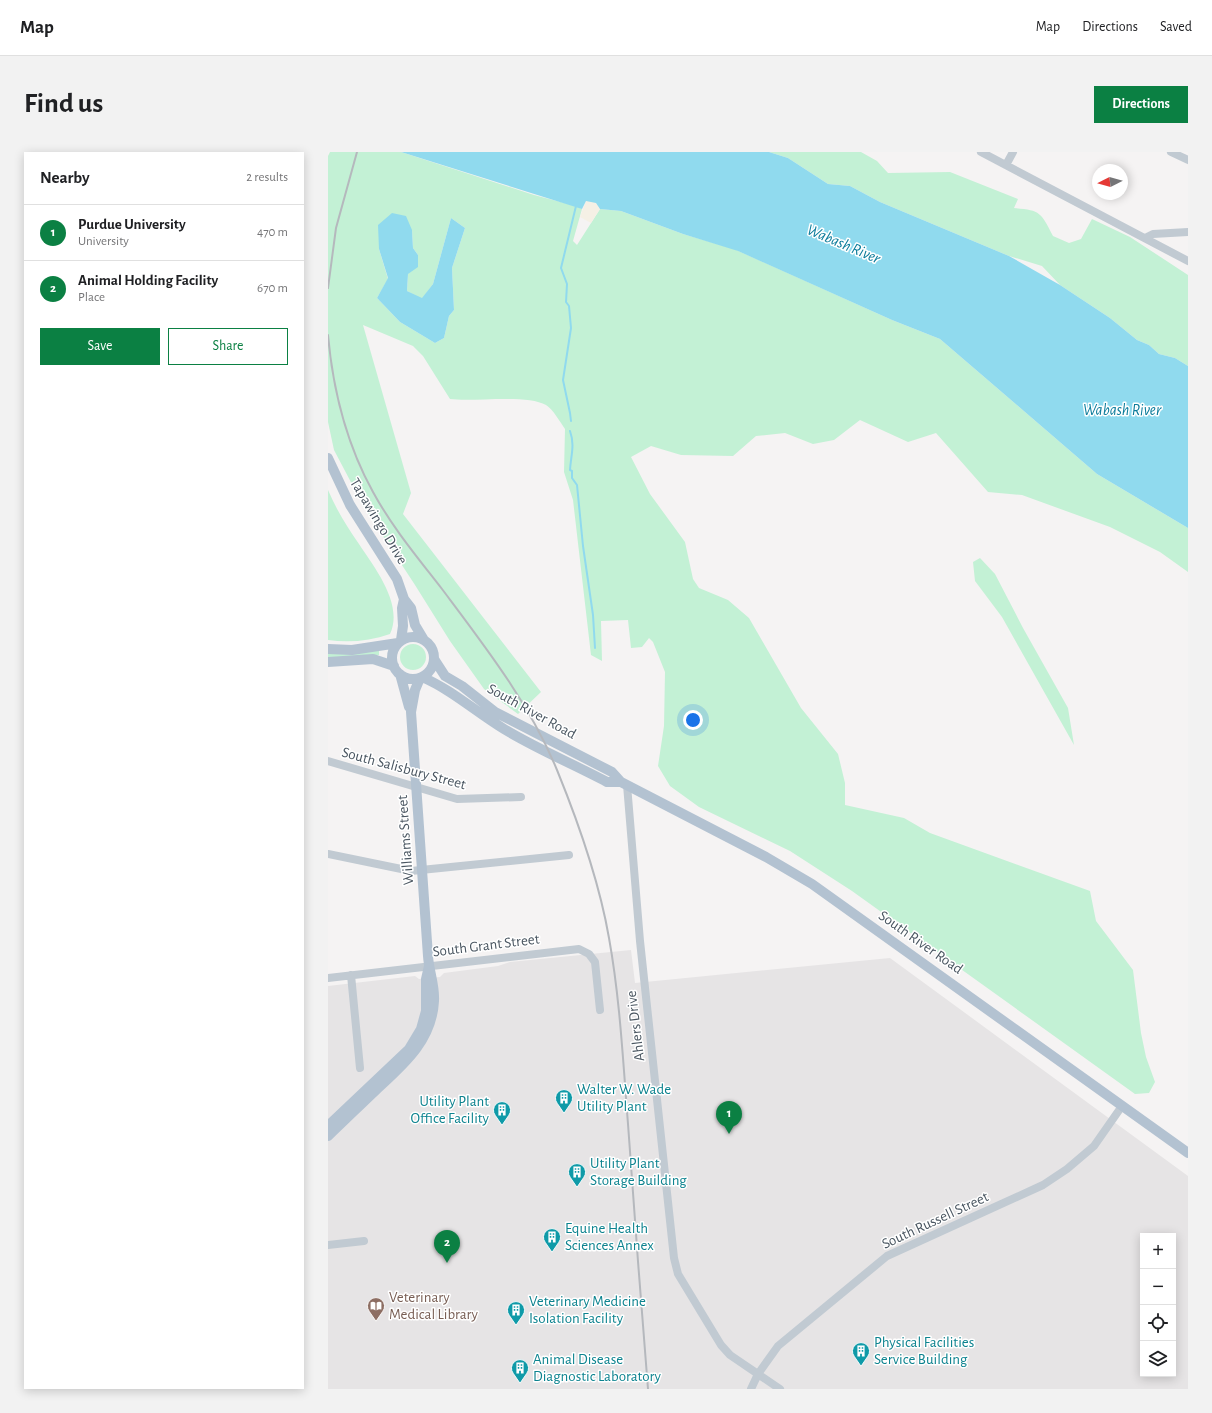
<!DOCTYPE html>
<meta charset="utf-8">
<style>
:root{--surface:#fff;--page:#f2f2f2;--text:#202124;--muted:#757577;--line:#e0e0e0;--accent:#0b8043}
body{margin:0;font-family:"Alegreya Sans",sans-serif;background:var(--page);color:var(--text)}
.controls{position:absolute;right:12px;bottom:12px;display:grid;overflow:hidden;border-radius:0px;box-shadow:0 2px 10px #0003}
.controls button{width:36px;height:36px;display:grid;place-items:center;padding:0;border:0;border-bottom:1px solid var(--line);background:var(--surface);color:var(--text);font:20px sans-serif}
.compass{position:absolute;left:764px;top:12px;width:36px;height:36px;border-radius:50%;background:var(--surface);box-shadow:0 2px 10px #0003;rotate:264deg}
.you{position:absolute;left:365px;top:568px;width:14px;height:14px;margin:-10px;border:3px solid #fff;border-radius:50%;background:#1a73e8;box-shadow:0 0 0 6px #1a73e833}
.badge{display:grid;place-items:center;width:26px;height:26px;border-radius:50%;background:var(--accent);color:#fff;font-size:13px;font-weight:700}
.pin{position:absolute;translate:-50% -33px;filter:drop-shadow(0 1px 2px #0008)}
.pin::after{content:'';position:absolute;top:21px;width:14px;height:12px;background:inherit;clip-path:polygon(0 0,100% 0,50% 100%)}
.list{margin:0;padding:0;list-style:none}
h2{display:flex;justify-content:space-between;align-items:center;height:52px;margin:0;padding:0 16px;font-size:17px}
h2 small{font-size:13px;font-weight:400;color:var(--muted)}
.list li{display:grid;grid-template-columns:26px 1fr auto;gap:12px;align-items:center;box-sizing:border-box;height:56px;padding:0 16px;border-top:1px solid var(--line)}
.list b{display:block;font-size:15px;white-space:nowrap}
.list p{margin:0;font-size:13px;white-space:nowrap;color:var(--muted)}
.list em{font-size:13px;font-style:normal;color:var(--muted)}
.actions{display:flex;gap:8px;padding:12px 16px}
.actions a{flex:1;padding:9px 0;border:1px solid var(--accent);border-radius:0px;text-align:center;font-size:14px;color:var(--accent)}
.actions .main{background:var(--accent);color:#fff}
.icon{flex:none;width:22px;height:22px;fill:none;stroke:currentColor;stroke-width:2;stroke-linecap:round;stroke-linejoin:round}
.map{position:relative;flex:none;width:860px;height:1237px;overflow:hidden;border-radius:0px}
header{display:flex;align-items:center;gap:24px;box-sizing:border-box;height:56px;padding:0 20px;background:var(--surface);border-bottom:1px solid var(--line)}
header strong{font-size:19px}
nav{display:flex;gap:22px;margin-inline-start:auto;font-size:14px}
.intro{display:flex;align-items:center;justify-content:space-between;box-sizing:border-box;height:96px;padding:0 24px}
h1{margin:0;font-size:28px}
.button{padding:10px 18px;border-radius:0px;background:var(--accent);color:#fff;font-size:14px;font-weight:700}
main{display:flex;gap:24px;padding:0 24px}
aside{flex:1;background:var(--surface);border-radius:0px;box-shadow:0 2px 10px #0003}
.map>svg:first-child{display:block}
</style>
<header>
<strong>Map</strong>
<nav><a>Map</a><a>Directions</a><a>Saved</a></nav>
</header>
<div class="intro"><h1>Find us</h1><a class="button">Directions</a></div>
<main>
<aside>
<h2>Nearby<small>2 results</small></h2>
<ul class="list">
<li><span class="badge">1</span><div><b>Purdue University</b><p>University</p></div><em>470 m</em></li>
<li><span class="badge">2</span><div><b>Animal Holding Facility</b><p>Place</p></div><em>670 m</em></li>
</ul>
<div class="actions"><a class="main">Save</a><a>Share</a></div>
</aside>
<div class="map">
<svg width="860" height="1237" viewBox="0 0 860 1237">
<rect width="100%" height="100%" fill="#f5f3f3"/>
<path fill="#e6e4e5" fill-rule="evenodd" d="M303 798 307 831 562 806 860 1024V1237H0V834L87 824 91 827 112 825 116 821 170 814 182 810ZM815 1084H845V1222H815Z"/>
<path fill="#c3f1d5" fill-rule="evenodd" d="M2 0H73L206 43 248 54 254 57 245 89 249 93 272 57 293 59 355 82 406 97 564 168 612 187 769 322 860 376V420L832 400 782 375 694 343 660 340 608 281 580 290 532 268 506 288 485 292 457 281 428 284 405 304 353 303 323 294 303 305 322 342 357 390 365 427 371 436 400 448 421 466 473 556 510 602 517 631V653L576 666 602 681 762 739 768 769 805 818 813 881 818 905 827 930 821 941 807 942 524 739 462 699 371 655 342 634 330 614 336 574 337 520 325 490 321 486 314 495 303 496 300 468 273 469 274 509 263 503 245 348 236 320 237 277C232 270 225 257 218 253 199 242 146 250 122 247L95 204 85 194 35 173 83 341 75 362 213 540 190 562 156 537 122 489 87 433 36 355 6 298 0 270V4ZM123 66 137 76 124 116 126 158 121 164 116 186 107 191 72 170 49 146 60 127 51 97 84 78 85 96 90 103 80 122 79 139 94 147 105 132Z
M441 0H533L549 9 560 21 622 20 690 47 686 56C712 58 713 60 725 84L741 91 753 87 764 67 802 85 860 123V214L847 206 831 202 821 193 809 188 782 166 732 133 714 114 681 104 552 50 522 34 500 32 460 6Z
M0 338C8 357 19 375 31 392 46 415 76 452 62 482 42 489 21 491 0 488Z
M652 406 667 422 695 476 740 556 746 593 674 465 647 429 645 410Z
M72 505a13 13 0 1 1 26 0a13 13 0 1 1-26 0Z
M51 498V503L29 505H0V501Z"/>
<path fill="#f5f0e5" d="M261 48 268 51 272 57 263 71 252 65 258 49Z"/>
<path fill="#90daee" d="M73 0H441L460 6 500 32 522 34 552 50 681 104 732 133 782 166 809 188 821 193 831 202 847 206 860 214V376L769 322 612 187 564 168 410 99 355 82 293 59 272 57 268 51 258 49 254 57Z
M64 61 78 64 84 78 85 96 90 103V115L80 122 79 139 94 146 105 132 123 66 137 76 124 116 126 158 121 164 116 186 107 191 72 170 49 146 60 126 51 97 50 73Z"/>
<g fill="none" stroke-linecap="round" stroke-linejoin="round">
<path stroke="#90daee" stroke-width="2" d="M243 269 242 261 235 228 243 176 241 154 238 150 239 132 233 116 248 54
M242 279C247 293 243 303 242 318L244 319V326L249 333 255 394 265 463 267 496"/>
<path stroke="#c1cad2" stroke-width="8" d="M653 0 860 109
M843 0 860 8
M678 13 685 0
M817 86 825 82 860 80
M0 609 129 647 193 645
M299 633 312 789 346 1106 350 1122 393 1193 402 1203 452 1237
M0 702 83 719 241 703
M23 823 32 916
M0 826 251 797 261 802 267 810 272 858
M0 1093 36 1089
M423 1237 430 1222 450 1194 559 1104 715 1033 739 1017 766 994 794 954"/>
<path stroke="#b3c2d1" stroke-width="10" d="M0 306 22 353 69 427 76 447 83 456 87 473 96 488
M64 506a21 21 0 1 1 42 0a21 21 0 1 1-42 0Z
M73 488 75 474 74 456 76 447
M0 497 24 498 70 491
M106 507 117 524 134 534 167 560 284 620 293 630 438 705 484 732 860 1001
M0 510 45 507 66 514
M72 522 81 555
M94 525C124 538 148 560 176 577 209 597 245 612 279 630H293
M0 974 81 897 93 877 98 859V827L101 814
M0 984C16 969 32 953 48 938 75 913 104 889 106 849 107 833 101 820 100 804L83 560 87 538 92 526"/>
<path stroke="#b5b8bd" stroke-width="2" d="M0 136 8 76 29 0
M0 183C5 239 18 291 45 340 64 375 90 406 114 437 156 493 202 552 229 618 251 672 271 728 281 786 292 847 295 909 300 972 306 1060 313 1149 320 1237"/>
</g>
<defs>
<g id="building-pin" transform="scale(0.9)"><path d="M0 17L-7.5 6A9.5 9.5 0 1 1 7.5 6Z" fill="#0f9aa8" stroke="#fff"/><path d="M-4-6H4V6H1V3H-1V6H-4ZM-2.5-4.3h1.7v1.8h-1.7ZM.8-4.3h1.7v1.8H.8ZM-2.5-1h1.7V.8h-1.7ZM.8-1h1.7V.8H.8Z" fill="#fff"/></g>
<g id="library-pin" transform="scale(0.9)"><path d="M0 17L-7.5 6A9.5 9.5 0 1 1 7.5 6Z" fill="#8d6e63" stroke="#fff"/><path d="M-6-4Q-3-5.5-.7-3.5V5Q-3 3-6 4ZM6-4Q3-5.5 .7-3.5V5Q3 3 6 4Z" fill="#fff"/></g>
</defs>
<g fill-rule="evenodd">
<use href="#building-pin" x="236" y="946"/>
<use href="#building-pin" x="174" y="958"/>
<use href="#building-pin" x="249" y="1020"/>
<use href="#building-pin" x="224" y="1085"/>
<use href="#library-pin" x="48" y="1154"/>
<use href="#building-pin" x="188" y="1158"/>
<use href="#building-pin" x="533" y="1199"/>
<use href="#building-pin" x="192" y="1216"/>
</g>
<g text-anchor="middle" stroke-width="3" stroke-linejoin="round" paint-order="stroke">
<g font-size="15" fill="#4a5661" stroke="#fff">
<text transform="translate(51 369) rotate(59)" y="5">Tapawingo Drive</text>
<text transform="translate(204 559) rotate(29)" y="5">South River Road</text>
<text transform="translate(76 616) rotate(15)" y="5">South Salisbury Street</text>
<text transform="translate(77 688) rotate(-94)" y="5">Williams Street</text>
<text transform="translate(593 790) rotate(35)" y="5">South River Road</text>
<text transform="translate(158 793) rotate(-7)" y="5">South Grant Street</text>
<text transform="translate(307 874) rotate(-97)" y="5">Ahlers Drive</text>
<text transform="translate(607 1068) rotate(-25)" y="5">South Russell Street</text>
</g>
<g font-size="15" fill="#0d838f" stroke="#fff" text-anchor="start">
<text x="249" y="942">Walter W. Wade<tspan x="249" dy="17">Utility Plant</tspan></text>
<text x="161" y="954" text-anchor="end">Utility Plant<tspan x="161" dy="17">Office Facility</tspan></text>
<text x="262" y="1016">Utility Plant<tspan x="262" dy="17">Storage Building</tspan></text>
<text x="237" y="1081">Equine Health<tspan x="237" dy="17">Sciences Annex</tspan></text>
<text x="201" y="1154">Veterinary Medicine<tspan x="201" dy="17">Isolation Facility</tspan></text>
<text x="546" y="1195">Physical Facilities<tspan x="546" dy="17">Service Building</tspan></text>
<text x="205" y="1212">Animal Disease<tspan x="205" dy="17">Diagnostic Laboratory</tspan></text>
</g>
<g font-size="15" fill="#785e54" stroke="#fff" text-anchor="start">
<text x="61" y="1150">Veterinary<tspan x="61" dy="17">Medical Library</tspan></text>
</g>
<g font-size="16" font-style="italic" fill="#0c7c9b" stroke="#fff">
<text transform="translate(516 91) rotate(23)" y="6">Wabash River</text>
<text x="794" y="263">Wabash River</text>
</g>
</g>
</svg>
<div class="controls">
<button>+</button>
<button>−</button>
<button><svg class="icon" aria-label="locate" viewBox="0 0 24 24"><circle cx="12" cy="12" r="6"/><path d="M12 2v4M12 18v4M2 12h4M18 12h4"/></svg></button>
<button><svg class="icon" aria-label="layers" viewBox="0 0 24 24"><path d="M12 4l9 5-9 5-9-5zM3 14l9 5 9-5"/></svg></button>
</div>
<svg class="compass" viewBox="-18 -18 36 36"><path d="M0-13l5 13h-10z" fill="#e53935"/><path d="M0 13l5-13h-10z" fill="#757577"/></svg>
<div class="you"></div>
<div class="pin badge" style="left:401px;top:982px">1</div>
<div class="pin badge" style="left:119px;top:1111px">2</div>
</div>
</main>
